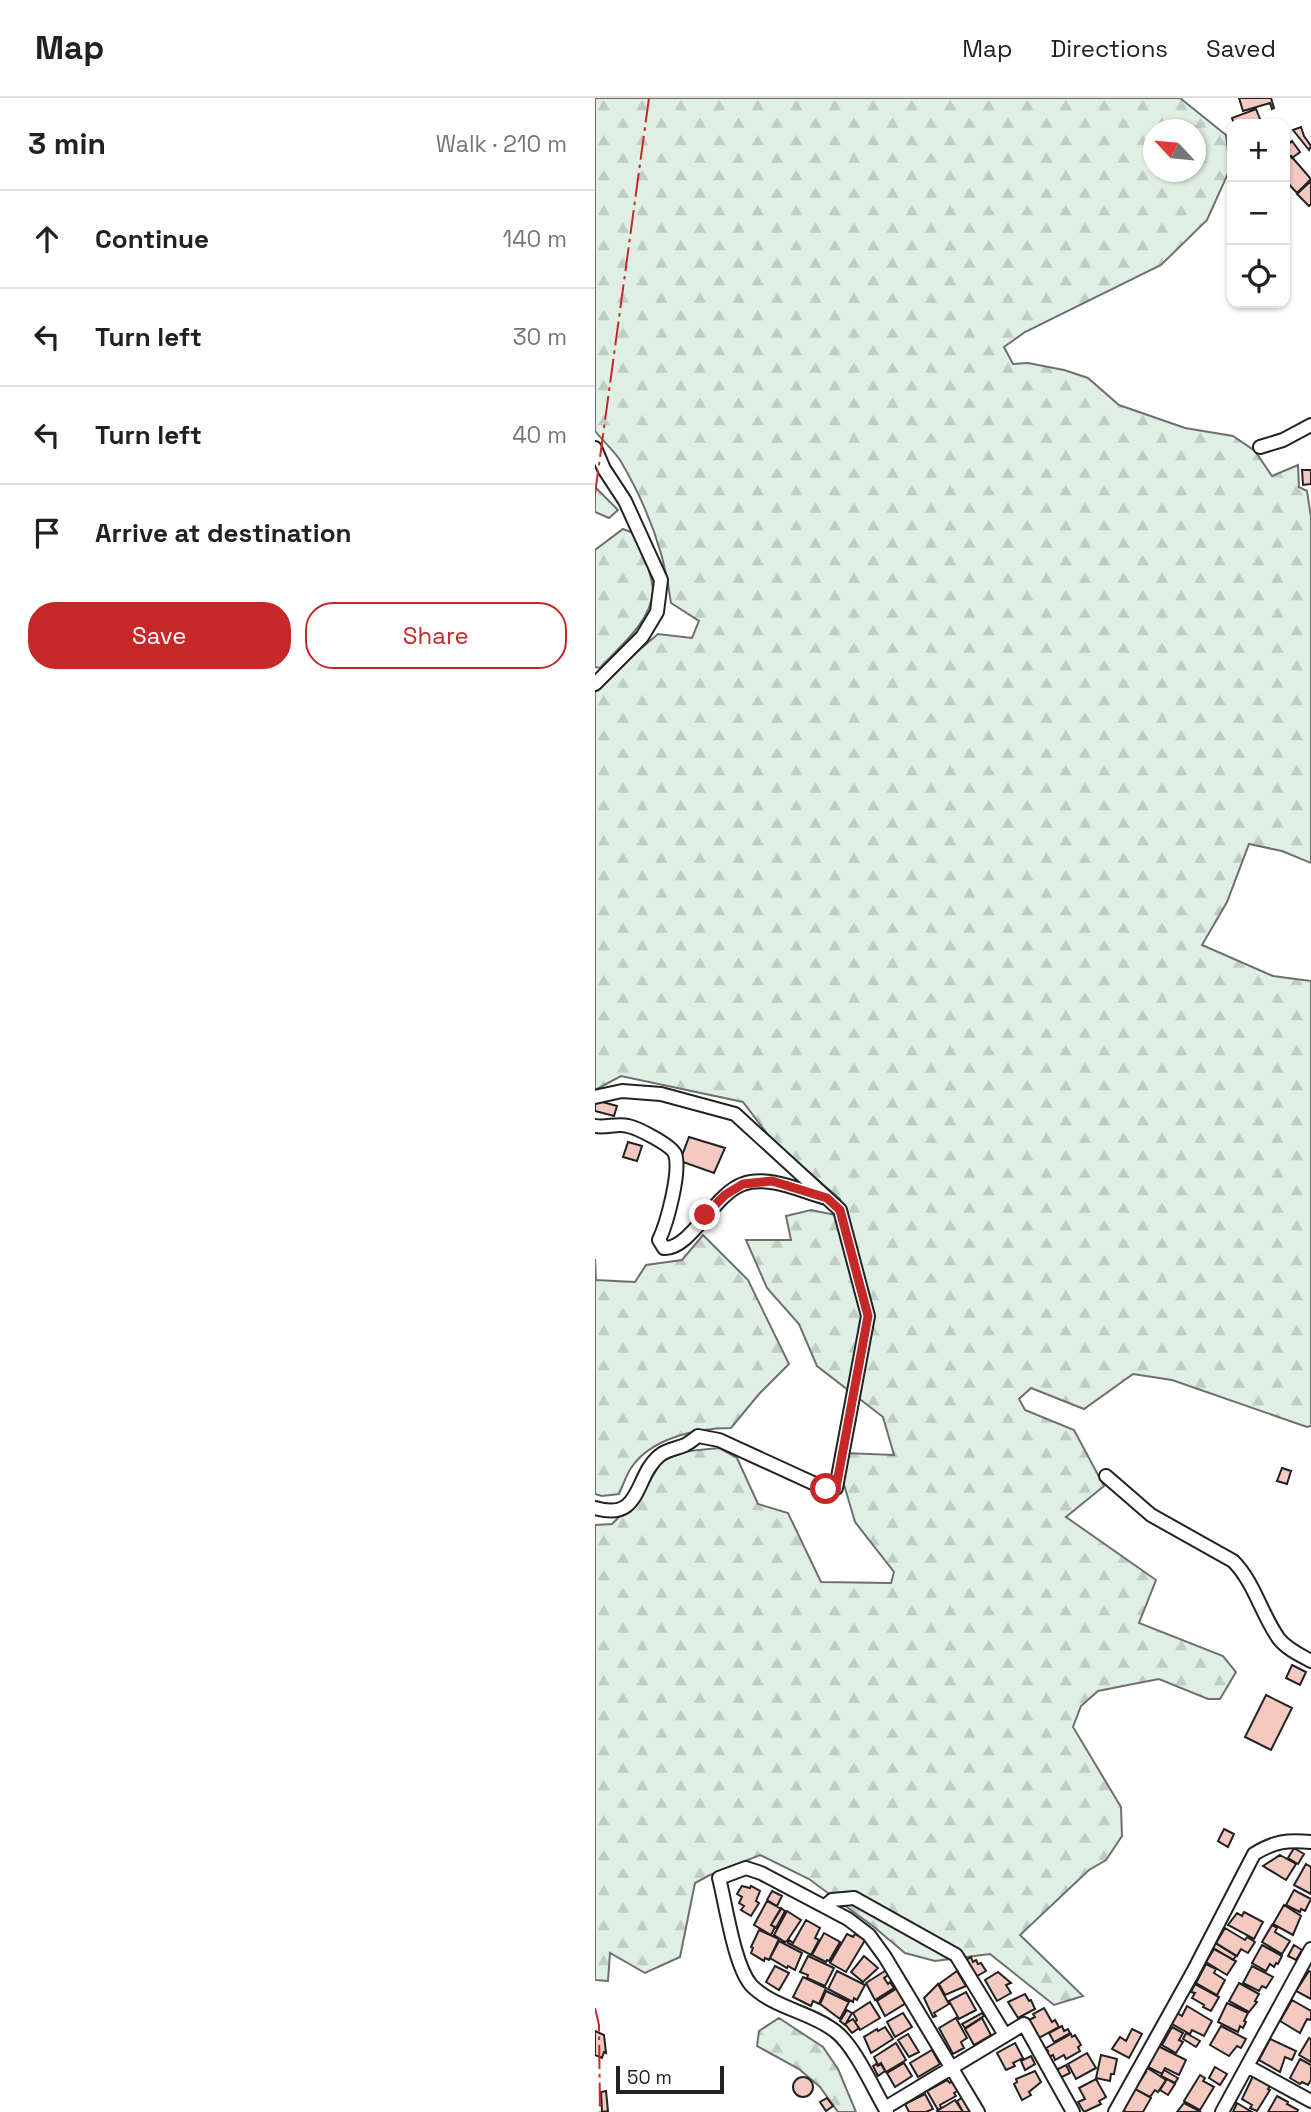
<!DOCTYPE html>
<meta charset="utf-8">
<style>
:root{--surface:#fff;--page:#f2f2f2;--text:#202124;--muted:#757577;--line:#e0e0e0;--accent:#c62828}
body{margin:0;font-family:"Space Grotesk",sans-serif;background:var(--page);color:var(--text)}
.controls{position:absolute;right:21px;top:21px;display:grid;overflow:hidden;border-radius:14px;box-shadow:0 2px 5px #0004}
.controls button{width:63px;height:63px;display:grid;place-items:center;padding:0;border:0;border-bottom:2px solid var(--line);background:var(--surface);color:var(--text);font:35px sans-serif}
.compass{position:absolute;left:548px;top:21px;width:63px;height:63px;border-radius:50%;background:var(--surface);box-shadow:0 2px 5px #0004;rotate:296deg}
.scale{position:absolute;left:21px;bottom:18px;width:108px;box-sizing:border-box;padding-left:7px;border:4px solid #222;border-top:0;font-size:19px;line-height:24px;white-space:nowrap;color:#222;-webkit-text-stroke:5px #fff;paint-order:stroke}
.stop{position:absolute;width:21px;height:21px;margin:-16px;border:5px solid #c62828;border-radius:50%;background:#fff}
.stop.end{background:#c62828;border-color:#fff;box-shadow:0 2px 7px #0008}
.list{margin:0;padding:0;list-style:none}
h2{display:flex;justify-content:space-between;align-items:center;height:91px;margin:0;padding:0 28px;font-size:30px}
h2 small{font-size:23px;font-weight:400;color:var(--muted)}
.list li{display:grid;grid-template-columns:46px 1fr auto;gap:21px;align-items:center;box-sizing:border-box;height:98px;padding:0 28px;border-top:2px solid var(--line)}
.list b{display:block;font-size:26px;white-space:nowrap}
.list em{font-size:23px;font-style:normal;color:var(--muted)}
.actions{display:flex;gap:14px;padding:21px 28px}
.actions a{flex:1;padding:16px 0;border:2px solid var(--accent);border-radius:28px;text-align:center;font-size:24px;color:var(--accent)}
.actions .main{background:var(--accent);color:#fff}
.icon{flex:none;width:38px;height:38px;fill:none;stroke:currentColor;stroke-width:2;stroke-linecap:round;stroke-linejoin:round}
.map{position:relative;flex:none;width:716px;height:2014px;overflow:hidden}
header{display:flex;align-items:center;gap:42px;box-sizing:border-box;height:98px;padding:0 35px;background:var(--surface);border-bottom:2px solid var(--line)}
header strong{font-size:33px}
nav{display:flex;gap:38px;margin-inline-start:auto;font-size:24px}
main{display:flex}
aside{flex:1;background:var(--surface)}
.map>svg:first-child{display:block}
</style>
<header>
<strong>Map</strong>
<nav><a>Map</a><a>Directions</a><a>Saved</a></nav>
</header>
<main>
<aside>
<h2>3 min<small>Walk · 210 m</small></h2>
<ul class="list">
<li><svg class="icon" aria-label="ahead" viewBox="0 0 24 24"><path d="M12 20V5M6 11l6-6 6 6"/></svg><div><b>Continue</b></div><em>140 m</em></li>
<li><svg class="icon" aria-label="left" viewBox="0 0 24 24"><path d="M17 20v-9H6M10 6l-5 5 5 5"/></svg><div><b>Turn left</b></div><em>30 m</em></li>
<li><svg class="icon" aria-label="left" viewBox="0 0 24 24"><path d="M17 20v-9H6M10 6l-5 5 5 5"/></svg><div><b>Turn left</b></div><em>40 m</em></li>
<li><svg class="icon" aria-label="arrive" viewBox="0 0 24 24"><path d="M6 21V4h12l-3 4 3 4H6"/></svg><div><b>Arrive at destination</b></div></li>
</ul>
<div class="actions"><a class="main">Save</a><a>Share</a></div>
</aside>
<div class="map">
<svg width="716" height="2014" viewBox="0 0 716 2014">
<defs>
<pattern id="forest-firs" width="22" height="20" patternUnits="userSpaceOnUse" patternTransform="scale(1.75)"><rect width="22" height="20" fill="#e0efe3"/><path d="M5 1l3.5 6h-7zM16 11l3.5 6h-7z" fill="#c0cdc2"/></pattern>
</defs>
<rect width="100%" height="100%" fill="#fff"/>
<path fill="url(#forest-firs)" stroke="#6f6f6f" stroke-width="2" fill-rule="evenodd" d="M0 0H585L631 37 635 71 612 122 566 167 430 234 409 249 418 266 433 265 469 272 493 280 524 307 590 330 638 338 660 353 677 378 703 367 704 389 712 393 716 419V765L687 753 654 746 632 804 607 847 678 878 716 883V1328L712 1329 577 1282 538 1276 489 1311 436 1290 424 1301 430 1312 479 1332 509 1388 471 1419 561 1482 544 1525 628 1558 641 1574 625 1601H613L564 1581 533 1587 503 1593 486 1608 478 1629 526 1709 527 1738 511 1762 494 1772 425 1837 488 1898 459 1907 395 1856 340 1863 310 1855 279 1829 214 1781 165 1757 115 1777 100 1785 85 1859 50 1875 15 1855 13 1883 0 1882V1427L17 1426 39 1404 61 1366 74 1355 124 1350 142 1360 163 1406 193 1415 226 1484 296 1485 299 1474 260 1424 248 1383 250 1355 299 1357 288 1319 222 1268 204 1226 172 1190 151 1142H196L191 1118 216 1112 250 1119 245 1101 180 1046 148 1004 26 978 0 992V594L24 569 63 536 97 540 104 523 76 505C70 454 51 406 25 362 18 352 8 343 0 333ZM558 32H600V74H558Z
M0 389 23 412 14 420 0 414Z
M28 431 41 436C46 449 59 483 58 494 55 525 24 549 5 570L0 569V452Z
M108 1137 153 1182 194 1266 164 1296 136 1330C102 1330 56 1340 36 1370 31 1378 28 1387 24 1396L7 1398 0 1396V1161L1 1182 40 1184 51 1167 87 1162Z
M184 1920 228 1949 243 1971 261 2014H243L225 1989 204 1971 162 1948 164 1933Z"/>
<path fill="#f3c9c0" stroke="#222" stroke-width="2" d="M644 0H676L679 10 677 11 675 5 648 13Z
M661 11 667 26H639L637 20Z
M706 29 709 38 716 48 714 52 698 32Z
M697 43 705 54 697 60 696 58 692 60 690 57V49Z
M696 58 716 81 702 95 690 82V64Z
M716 83V106L714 108 702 96Z
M707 372H716V386L708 387Z
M0 1002 22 1008 19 1018 0 1013Z
M94 1039 130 1050 119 1075 85 1063Z
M33 1044 47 1048 42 1063 28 1059Z
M687 1370 696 1373 692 1386 682 1383Z
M697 1567 711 1574 705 1587 691 1580Z
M671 1597 697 1610 676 1652 650 1639Z
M629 1731 639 1736 633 1749 623 1743Z
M699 1750 709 1756 703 1766 693 1760Z
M685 1757 701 1766 691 1782 668 1768Z
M711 1766 716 1769V1796L699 1787Z
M147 1788 155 1790 156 1788 165 1793 161 1803 164 1805 156 1818 146 1812 149 1808 144 1805 147 1799 142 1796Z
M699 1792 716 1801 710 1813 706 1811 705 1814 691 1807Z
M177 1793 187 1798 182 1808 172 1802Z
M172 1803 186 1811 176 1827 180 1829 176 1837 159 1827Z
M689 1807 706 1818 698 1837 678 1826Z
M186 1810 190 1813 181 1830 176 1827Z
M192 1813 206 1822 192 1843 190 1844 179 1837Z
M649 1814 668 1824 659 1841 633 1827 642 1815 647 1818Z
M211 1822 225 1830 220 1840 224 1842 216 1857 193 1845 194 1842 198 1845Z
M677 1827 682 1830 680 1834 695 1843 687 1856 667 1844Z
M630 1830 650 1842 652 1839 660 1844 653 1855 646 1851 642 1858 621 1845Z
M164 1832 184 1841 174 1862 170 1860 169 1863 156 1855 158 1850 156 1849Z
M229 1835 245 1844 234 1863 232 1862 231 1864 217 1857Z
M252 1836 258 1839 260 1836 270 1842 251 1874 235 1865Z
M184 1843 207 1855 200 1872 193 1868 192 1870 175 1860Z
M620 1845 641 1858 638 1862 617 1849Z
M667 1847 687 1858 683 1866 681 1865 679 1869 675 1866 671 1873 657 1865Z
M699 1847 707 1852 701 1862 693 1858Z
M619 1851 641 1863 632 1877 611 1864Z
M213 1858 239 1870 230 1888 212 1880 213 1877 205 1874Z
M269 1858 283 1870 268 1884 256 1874Z
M376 1859 378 1864 381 1862 383 1866 386 1865 391 1873 375 1882 366 1865Z
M611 1866 621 1871 619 1875 630 1882 622 1897 601 1885Z
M180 1868 194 1875 184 1892 171 1884Z
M657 1868 678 1879 671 1890 667 1888 664 1893 648 1885Z
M293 1871 296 1875 289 1880 293 1886 295 1884 299 1890 280 1902 271 1885Z
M242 1873 270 1887 262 1902 259 1900 258 1904 233 1891Z
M362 1873 371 1888 350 1897 344 1886Z
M714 1873 716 1874V1901L701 1893Z
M403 1874 416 1885 411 1887 416 1895 402 1903 390 1882Z
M208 1879 231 1890 224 1906 218 1903 216 1908 198 1899Z
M644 1885 664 1896 660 1903 662 1904 654 1914 634 1903Z
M343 1886 354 1906 339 1915 341 1918 338 1919 329 1900Z
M600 1886 624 1899 616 1913 608 1909 609 1907 597 1900 600 1895 596 1894Z
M304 1889 311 1905 290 1918 282 1903Z
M231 1893 254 1904 245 1921 225 1906Z
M371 1894 381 1912 364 1921 354 1903Z
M430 1896 434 1903 436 1902 440 1911 423 1920 413 1904Z
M697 1902 716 1913V1920L715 1922 712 1921 705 1935 685 1923Z
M275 1904 285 1920 265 1932 260 1924 262 1922 258 1915Z
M632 1905 653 1915 649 1923 651 1924 648 1930 645 1928 643 1934 623 1924Z
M592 1908 617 1923 609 1938 597 1932 595 1936 577 1926 582 1915 587 1918Z
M449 1910 457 1924 460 1922 464 1929 444 1940 434 1922 440 1919 438 1916Z
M252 1912 257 1915 250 1927 245 1923Z
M308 1915 317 1929 300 1939 292 1924Z
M387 1915 389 1918 370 1930 367 1926Z
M361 1920 372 1940 366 1944 369 1950 358 1956 344 1930Z
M387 1920 396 1937 379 1947 370 1931Z
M258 1921 264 1930 257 1935 250 1926Z
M467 1928 469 1933 473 1931 475 1935 459 1944 454 1935Z
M626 1928 651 1941 646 1950 642 1948 634 1958 615 1947Z
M290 1929 298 1941 276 1955 269 1939 282 1931 283 1933Z
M577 1929 588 1935 584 1942 588 1944 581 1955 567 1947Z
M537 1931 547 1936 534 1960 517 1951 525 1939 531 1943Z
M0 1933 9 1937 11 1955 9 1954 7 1960 0 1957Z
M591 1935 605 1943 601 1949 588 1941Z
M313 1936 324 1954 314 1959 303 1942Z
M476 1936 477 1939 480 1937 486 1947 483 1949 485 1953 471 1961 469 1957 460 1962 458 1957 454 1959 450 1954 453 1953 451 1950Z
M714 1940 716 1941V1964L704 1957Z
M675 1941 701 1953 697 1962 690 1959 685 1974 664 1962Z
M301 1945 311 1962 291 1974 286 1965 283 1967 279 1959Z
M420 1945 428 1960 418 1965 420 1968 411 1972 402 1955Z
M563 1948 591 1962 584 1977 570 1970 567 1976 553 1969Z
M337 1952 345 1966 323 1979 315 1965Z
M492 1955 501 1970 481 1981 473 1966Z
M506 1957 522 1961 519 1976H516L515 1983 501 1980Z
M436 1958 440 1966 430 1972 426 1963Z
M705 1961 716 1967V1982L713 1987 707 1984 705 1986 695 1980Z
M309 1965 317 1978 300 1989 292 1975Z
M281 1966 283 1968 286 1966 290 1973 283 1978 278 1968Z
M471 1967 475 1975 465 1980 461 1972Z
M551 1969 571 1982 563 1994 560 1992 555 1999 540 1991 551 1974 549 1973Z
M620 1969 632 1976 625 1987 614 1980Z
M569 1972 583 1980 580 1985 566 1978Z
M440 1973 446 1984 434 1994 436 1997 427 2002 419 1986 422 1984 421 1981Z
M605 1977 610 1980 608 1983 619 1989 605 2012 589 2003Z
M658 1978 675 1988 673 1991 675 1992 662 2013 655 2010 657 2007 647 2001Z
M198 1989a10 10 0 1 1 20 0a10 10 0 1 1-20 0Z
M501 1981 511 1999 504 2003 506 2006 489 2014 483 2004 490 2001 484 1990Z
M572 1981 580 1986 573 1997 565 1992Z
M352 1982 355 1985 358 1983 364 1992 359 1995 361 1998 345 2007 346 2010 343 2012 332 1993Z
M538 1990 556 2000 548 2014H531L527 2011Z
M11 1993 13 2013 7 2014 6 1994Z
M330 1996 338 2011 331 2014H314L310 2006Z
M682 1998 693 2004 692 2006 703 2012 702 2014H673Z
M368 1999 376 2014H368L362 2003Z
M232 2000 238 2008 231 2013 225 2004Z
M360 2002 368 2014H343L342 2013Z
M589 2005 606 2014H582Z
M642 2005 657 2014H638Z"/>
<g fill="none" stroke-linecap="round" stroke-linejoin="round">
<g stroke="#222" stroke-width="16">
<path id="minor" d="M665 349 688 342 716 327
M0 350 9 371 30 403 66 482 62 514 47 539 0 586
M0 999 27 993 66 996 140 1016 245 1112 273 1218 241 1390 231 1391 124 1342 103 1338C99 1341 94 1345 90 1347 81 1351 72 1351 64 1358 39 1379 47 1424 0 1410
M0 1028C11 1030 23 1025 33 1028 43 1030 76 1047 80 1056 86 1074 72 1125 64 1142L69 1150C95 1152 119 1096 148 1086 172 1077 204 1092 228 1099
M511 1378 556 1417 638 1463C660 1485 666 1516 684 1541 692 1551 705 1557 716 1563
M230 1808 237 1802 259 1800 361 1857 410 1937
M652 1968 716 2003
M290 2010 429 1926 478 2014
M292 2014C279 1992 260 1948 240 1933 216 1914 178 1910 156 1887 139 1867 131 1807 124 1780L151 1770 166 1775 253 1821 274 1837 290 1859 383 2014
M520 2014 598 1874 659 1756C680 1743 692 1742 716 1744
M627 2014 716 1851"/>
</g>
<use href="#minor" stroke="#fff" stroke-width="12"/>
<path stroke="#c62828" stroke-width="2" stroke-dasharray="24 5 3.5 5" stroke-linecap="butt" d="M0 396 54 0
M0 1910 4 1927 5 2014"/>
</g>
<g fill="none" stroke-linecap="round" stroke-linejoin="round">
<path stroke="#c62828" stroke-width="9" d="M110 1117 130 1097 148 1086 177 1083 232 1100 245 1112 273 1218 241 1390 231 1391"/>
</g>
</svg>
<div class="controls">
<button>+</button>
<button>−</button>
<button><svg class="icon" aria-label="locate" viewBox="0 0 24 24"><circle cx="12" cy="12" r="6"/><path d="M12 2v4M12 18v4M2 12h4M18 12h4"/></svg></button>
</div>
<svg class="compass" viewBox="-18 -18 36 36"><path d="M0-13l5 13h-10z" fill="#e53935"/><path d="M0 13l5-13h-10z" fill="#757577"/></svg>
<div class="scale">50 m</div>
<div class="stop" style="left:231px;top:1391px"></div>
<div class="stop end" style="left:110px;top:1117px"></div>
</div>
</main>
